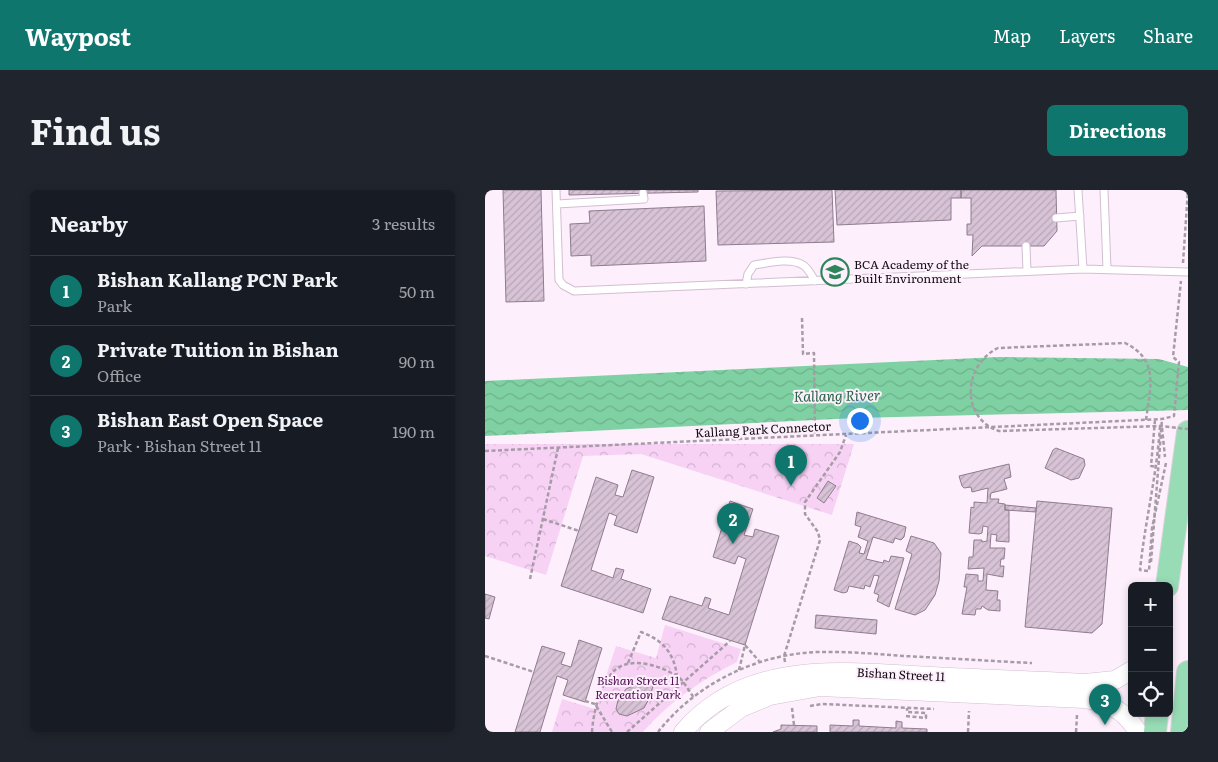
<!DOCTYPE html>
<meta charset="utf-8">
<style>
:root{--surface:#171b24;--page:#20242c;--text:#f1f3f6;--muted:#9ea1a6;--line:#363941;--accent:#0f766e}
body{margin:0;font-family:Literata,serif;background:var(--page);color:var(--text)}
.controls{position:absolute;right:15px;bottom:15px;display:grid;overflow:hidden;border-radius:8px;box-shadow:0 2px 8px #0003}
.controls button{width:45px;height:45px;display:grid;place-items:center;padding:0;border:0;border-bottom:1px solid var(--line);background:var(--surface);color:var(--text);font:25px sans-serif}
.you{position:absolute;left:374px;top:230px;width:18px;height:18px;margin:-12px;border:4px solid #fff;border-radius:50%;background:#1a73e8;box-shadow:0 0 0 8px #1a73e833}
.badge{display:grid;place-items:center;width:32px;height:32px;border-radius:50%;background:var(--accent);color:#fff;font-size:16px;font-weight:700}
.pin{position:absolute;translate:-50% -41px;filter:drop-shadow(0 1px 2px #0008)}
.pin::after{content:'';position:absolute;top:26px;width:18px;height:15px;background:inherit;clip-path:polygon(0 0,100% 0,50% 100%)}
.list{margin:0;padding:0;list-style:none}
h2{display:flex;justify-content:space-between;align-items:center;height:65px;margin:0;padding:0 20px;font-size:21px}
h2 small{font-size:16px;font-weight:400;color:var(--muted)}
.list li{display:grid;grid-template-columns:32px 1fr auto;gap:15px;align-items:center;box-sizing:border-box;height:70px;padding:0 20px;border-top:1px solid var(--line)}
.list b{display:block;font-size:19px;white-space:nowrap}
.list p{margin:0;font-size:16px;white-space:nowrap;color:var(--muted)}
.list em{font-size:16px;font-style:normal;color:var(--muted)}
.icon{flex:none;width:28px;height:28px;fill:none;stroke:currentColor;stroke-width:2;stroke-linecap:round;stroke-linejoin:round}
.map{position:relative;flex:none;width:703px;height:542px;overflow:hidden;border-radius:8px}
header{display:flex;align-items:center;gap:30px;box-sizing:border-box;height:70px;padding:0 25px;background:var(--accent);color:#fff}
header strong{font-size:24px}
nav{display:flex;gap:28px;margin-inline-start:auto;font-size:18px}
.intro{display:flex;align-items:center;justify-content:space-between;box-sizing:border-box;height:120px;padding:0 30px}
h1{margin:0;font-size:35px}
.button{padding:12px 22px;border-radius:8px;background:var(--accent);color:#fff;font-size:18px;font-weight:700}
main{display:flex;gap:30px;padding:0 30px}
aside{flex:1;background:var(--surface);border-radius:8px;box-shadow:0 2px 8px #0003}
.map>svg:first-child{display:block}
</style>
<header>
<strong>Waypost</strong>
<nav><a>Map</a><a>Layers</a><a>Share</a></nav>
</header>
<div class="intro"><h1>Find us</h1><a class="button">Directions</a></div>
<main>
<aside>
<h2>Nearby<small>3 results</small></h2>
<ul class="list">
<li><span class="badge">1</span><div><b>Bishan Kallang PCN Park</b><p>Park</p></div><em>50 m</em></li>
<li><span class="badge">2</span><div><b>Private Tuition in Bishan</b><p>Office</p></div><em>90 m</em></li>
<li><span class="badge">3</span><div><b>Bishan East Open Space</b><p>Park · Bishan Street 11</p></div><em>190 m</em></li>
</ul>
</aside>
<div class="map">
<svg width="703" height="542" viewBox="0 0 703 542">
<defs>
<pattern id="park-crowns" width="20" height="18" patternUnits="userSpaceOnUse" patternTransform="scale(1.25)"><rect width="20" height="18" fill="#f7d2f5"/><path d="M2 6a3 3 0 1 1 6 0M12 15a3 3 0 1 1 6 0" fill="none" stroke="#d3b3d1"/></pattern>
<pattern id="water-waves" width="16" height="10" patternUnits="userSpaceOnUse" patternTransform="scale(1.25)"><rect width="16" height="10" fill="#7fd1a3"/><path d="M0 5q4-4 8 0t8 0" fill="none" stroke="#6db28b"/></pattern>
<pattern id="building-hatch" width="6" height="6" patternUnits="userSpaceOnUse" patternTransform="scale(1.25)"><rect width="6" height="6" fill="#d7c2d6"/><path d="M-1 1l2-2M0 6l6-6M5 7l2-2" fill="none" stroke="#b8a6b7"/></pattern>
</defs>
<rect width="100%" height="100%" fill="#fdf0fc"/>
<path fill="url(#park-crowns)" d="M0 254H369L347 325 156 264 98 266 61 385 0 366Z
M180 435 256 459 252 472C216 490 184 512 158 542H67L77 509 110 519 131 456 171 468Z"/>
<path fill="url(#water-waves)" d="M514 167 674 169 703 177V220L372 228 0 246V191Z"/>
<path fill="url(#building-hatch)" stroke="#8f7c8e" d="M18 0H56L59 111 21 112Z
M84 0H213V2L84 5Z
M347 0 349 52 233 55 231 1Z
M350 0H476V8H466V30L352 35Z
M476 0H571L572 41 559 56H497L487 66 488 45H482V34H486V8H476Z
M219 16 221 71 106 76V65L86 66 85 34 105 33 104 21Z
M571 258 599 269 600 275 594 288 586 290 560 278 568 260Z
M524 274 526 287 519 289 522 299 506 303 505 309H514L513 313 520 314V320H524V352L511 351 512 345 506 344 505 358H520L519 369H516L515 376H519L518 387 502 384 501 400 513 401 512 410H515V421L503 420 497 416 496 419H491L490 425 477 424 482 397H479L481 384 493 385V391H498L499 378 483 379 484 367H488L489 350H497V352L502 351 503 337 498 336 497 343 494 344 484 343 486 317 489 318V312L502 313 503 298 487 302 486 297 479 298 477 296 474 286Z
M147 280 169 287 152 343 129 335 132 326 124 323 106 380 128 388 131 378 139 380 136 389 166 399 158 423 76 396 111 287 133 295 130 305 138 307Z
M343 291 351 296 339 313 332 308Z
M245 311 268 319 259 345 268 347 270 339 294 346 260 455 177 429 185 406 217 416 220 407 226 409 223 418 244 425 261 369 253 366 250 374 228 367Z
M552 311 627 318 617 434 607 443 540 437Z
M520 315 551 318V322L520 320Z
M372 322 421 337 419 347 416 350 410 348 408 353 388 347 381 369 398 373 399 370 404 372 406 366 419 368 404 417 392 411 394 405 389 403 394 386 389 385 385 397 380 395 379 399 364 396 362 402 358 403 349 400 364 351 373 354 376 357 374 363 379 364 383 351 373 347 376 337 370 335Z
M426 346 449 353 456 363 454 391 450 405 440 420 430 425 410 419 427 364 421 361Z
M0 404 10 407 4 429 0 428Z
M331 425 392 430 391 444 330 438Z
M94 450 117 458 100 512 78 505 83 490 72 486 55 542H30L57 456 80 463 76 474 86 477Z
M159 491 165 492 168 496 165 507 159 518 142 526 134 524 131 519 133 510 141 499Z
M368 530H374V536L411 538V531L417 532V538L442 539V542H345V535L368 536Z
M296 535 332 536V542H288L296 539Z"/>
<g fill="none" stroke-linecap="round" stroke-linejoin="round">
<g stroke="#d3bed2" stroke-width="9">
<path id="service" d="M71 0 74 90 78 95 89 101 598 79 703 82
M593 0 598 79
M619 0 622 79
M72 14 159 9 158 3
M571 28 595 26
M541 56 542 81
M261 94 263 84 269 75C283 73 305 67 318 75 323 78 327 86 330 91"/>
</g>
<g stroke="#d3bed2" stroke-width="19">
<path id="tertiary" d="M198 542C262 467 361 482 448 486 499 489 549 490 600 493L630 490 647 480
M224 542 256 518 285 506 335 497 600 509C625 513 639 520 653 542"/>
</g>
<g stroke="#d5d3d5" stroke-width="24">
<path id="trunk" d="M682 396 703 242
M670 542 672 523
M697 542 703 482"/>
</g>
<path stroke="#a69ba6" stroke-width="2.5" stroke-dasharray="4 2.5" stroke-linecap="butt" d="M698 73 703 0
M317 128 318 164 329 163 330 245
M670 230 666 276 672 277
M677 238 680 267
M0 261 677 229 689 226 694 172 688 167 696 91
M58 329 94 341
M666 372 677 229
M45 389 73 258
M0 466 49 482
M300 472 299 466 335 350 333 342 320 324V312L355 262 361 245
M143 473 156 442C178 450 189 463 192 486
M254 480 260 455 274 471
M100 511 110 514 127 542
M325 516 337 514 449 519
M307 518 309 535
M421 526 441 528V523L422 522V518
M107 542C108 524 115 493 130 480 146 466 176 476 192 486 199 491 204 501 209 508
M142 542 245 451
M173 542C214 490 280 460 346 462 370 462 394 464 418 466 461 468 504 471 547 473
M483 542 484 521
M591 542 592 525"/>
<use href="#service" stroke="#fff" stroke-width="7"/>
<use href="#tertiary" stroke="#fff" stroke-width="18"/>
<use href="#trunk" stroke="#98dcb6" stroke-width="22"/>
<path stroke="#a69ba6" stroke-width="2.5" stroke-dasharray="4 2.5" stroke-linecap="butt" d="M661 230C665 198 675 170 640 153L513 158C478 175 475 228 514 241L675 236 703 239
M675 236C672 285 660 331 655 380L664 381 667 338 681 273"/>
</g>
<defs>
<g id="university-ring" transform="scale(1.4375)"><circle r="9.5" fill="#fdf0fc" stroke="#2d855a" stroke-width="1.5"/><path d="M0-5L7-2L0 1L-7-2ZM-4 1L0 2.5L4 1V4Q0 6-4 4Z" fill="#2d855a"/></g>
</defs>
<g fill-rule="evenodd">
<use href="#university-ring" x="350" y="82"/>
</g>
<g text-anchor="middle" stroke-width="4" stroke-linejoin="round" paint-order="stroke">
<g font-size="12" fill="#140d14" stroke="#fdf0fc" text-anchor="start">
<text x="369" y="79">BCA Academy of the<tspan x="369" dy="14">Built Environment</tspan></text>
</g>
<g font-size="12" fill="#140d14" stroke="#fdf0fc">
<text transform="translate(278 240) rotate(-3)" y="4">Kallang Park Connector</text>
<text transform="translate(416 485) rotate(3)" y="4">Bishan Street 11</text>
</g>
<g font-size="12" font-style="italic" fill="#510752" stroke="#fdf0fc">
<text x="153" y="495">Bishan Street 11<tspan x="153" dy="14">Recreation Park</tspan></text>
</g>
<g font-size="14" font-style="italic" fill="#266143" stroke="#fdf0fc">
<text transform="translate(352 206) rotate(-1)" y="5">Kallang River</text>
</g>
</g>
</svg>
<div class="controls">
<button>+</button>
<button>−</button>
<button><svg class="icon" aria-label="locate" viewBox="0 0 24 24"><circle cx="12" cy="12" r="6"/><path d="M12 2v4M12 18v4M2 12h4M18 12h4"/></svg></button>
</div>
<div class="you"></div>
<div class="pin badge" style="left:306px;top:296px">1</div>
<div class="pin badge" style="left:248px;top:354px">2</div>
<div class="pin badge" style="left:620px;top:535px">3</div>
</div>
</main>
